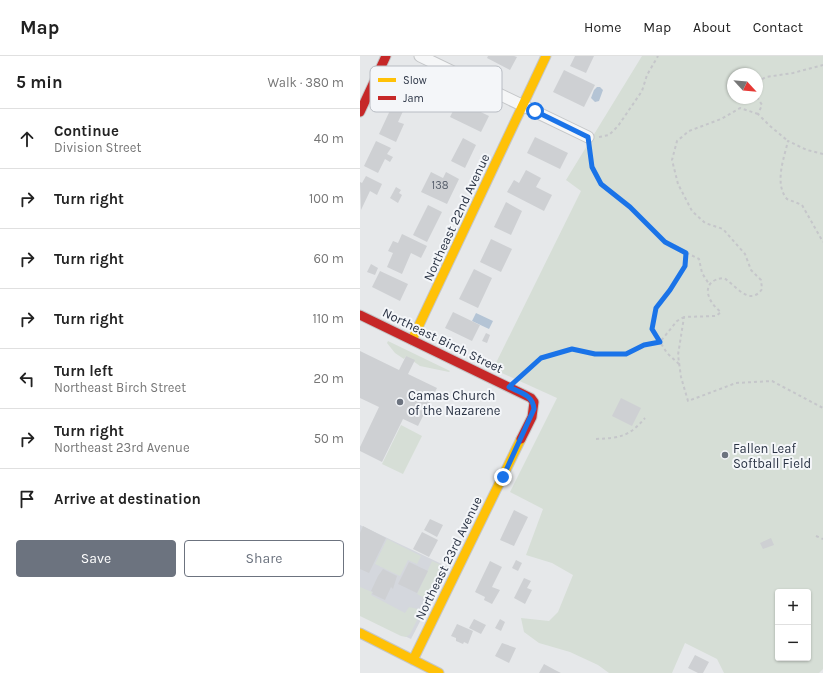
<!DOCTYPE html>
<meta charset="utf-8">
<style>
:root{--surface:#fff;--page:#f6f6f6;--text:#222;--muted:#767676;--line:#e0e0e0;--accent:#6c737f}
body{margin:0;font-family:Karla,sans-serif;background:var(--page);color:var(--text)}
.controls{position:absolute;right:12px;bottom:12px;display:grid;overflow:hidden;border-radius:4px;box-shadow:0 1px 3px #0004}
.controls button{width:36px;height:36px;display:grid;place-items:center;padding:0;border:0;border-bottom:1px solid var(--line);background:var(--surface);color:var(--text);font:20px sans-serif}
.compass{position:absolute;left:367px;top:12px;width:36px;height:36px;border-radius:50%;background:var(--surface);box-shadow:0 1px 3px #0004;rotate:116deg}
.stop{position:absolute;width:12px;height:12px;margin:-9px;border:3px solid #1a73e8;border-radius:50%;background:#fff}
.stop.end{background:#1a73e8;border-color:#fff;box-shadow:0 1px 4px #0008}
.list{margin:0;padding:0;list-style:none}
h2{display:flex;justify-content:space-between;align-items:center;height:52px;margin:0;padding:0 16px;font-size:17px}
h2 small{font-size:13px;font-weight:400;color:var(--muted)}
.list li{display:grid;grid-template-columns:26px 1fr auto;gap:12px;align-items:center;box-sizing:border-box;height:60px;padding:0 16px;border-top:1px solid var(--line)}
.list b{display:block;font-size:15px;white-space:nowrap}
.list p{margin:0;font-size:13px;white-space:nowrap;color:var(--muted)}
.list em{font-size:13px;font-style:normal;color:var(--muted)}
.actions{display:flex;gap:8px;padding:12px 16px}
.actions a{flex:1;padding:9px 0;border:1px solid var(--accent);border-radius:4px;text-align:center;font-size:14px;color:var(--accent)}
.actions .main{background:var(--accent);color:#fff}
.icon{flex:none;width:22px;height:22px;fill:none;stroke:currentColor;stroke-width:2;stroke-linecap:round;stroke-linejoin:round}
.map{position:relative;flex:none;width:463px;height:617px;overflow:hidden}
header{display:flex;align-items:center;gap:24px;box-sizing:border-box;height:56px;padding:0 20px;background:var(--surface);border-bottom:1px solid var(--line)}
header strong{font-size:19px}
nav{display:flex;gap:22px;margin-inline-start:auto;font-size:14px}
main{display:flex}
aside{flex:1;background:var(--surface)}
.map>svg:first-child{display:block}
</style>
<header>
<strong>Map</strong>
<nav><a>Home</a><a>Map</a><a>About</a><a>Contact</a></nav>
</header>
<main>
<aside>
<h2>5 min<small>Walk · 380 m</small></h2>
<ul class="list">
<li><svg class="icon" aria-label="ahead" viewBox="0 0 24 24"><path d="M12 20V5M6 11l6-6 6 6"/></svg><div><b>Continue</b><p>Division Street</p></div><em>40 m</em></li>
<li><svg class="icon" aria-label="right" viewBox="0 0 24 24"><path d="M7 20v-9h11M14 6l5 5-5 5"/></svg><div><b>Turn right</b></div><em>100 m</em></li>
<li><svg class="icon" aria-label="right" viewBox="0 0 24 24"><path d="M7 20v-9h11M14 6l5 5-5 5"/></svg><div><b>Turn right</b></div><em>60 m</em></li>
<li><svg class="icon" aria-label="right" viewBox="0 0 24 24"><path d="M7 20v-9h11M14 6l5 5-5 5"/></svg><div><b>Turn right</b></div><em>110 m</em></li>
<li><svg class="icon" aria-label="left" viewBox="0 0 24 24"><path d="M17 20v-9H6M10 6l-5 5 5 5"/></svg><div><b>Turn left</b><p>Northeast Birch Street</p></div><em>20 m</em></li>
<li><svg class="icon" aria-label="right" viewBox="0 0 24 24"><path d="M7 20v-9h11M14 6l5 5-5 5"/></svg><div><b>Turn right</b><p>Northeast 23rd Avenue</p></div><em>50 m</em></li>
<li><svg class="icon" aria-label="arrive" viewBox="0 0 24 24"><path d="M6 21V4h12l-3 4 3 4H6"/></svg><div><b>Arrive at destination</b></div></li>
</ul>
<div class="actions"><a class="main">Save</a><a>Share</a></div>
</aside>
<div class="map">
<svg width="463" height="617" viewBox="0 0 463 617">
<rect width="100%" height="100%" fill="#e6e8ea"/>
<path fill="#d4d7dd" d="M0 469 88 511 51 583 0 559Z"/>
<path fill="#d6ded6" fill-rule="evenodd" d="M282 0H463V613L459 617H364L357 603 325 587 312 617H249L238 609 210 596 179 587 164 576 161 562 189 565 198 556 213 519 192 507 166 499 183 453 150 436 197 342 133 313 221 135 206 124ZM373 18H397V42H373ZM418 536H448V602H418Z
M28 285 90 315 89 316 60 310 46 300 44 303 35 297 27 287Z
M41 369 62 380 43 418 22 408Z
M27 483 61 500 57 508 48 504 40 520 15 508Z
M72 505 84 510 67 543 57 538Z
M0 531 12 536 11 539 45 557 49 551 62 554 50 578 46 581 41 580 0 560Z"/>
<path fill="#b4c4d5" d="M237 31H240L243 34 239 45 235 46 231 42 234 34Z
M116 257 133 265 129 273 112 265Z"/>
<path fill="#ced0d3" d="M128 0H154L157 1 150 14 127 2Z
M215 0H234L226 17 210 10Z
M204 14 235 29 224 51 193 36Z
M98 45 129 60 121 76 90 61Z
M33 48 44 53 38 66 44 68 36 86 19 78Z
M175 81 208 97 200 113 167 97Z
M103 82 116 89 105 112 91 105Z
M16 85 31 92 27 98 33 101 30 106 25 103 18 117 4 110Z
M166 114 181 122 176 131 192 139 184 155 147 136 154 124 159 127Z
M71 116 83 122 86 116 99 123 87 148 61 136Z
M6 120 22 128 17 139 10 135 1 154 0 126 2 127Z
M36 131 41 134 39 137 42 139 38 147 30 142Z
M146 146 162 155 151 179 134 171Z
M68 149 82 156 67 186 53 179Z
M42 178 67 190 61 202 51 197 42 218 27 211 33 197 28 195 33 185 38 187Z
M131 183 152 193 141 216 120 206Z
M11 208 18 212 15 219 7 216Z
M114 213 132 222 118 252 99 243Z
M20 215 48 228 40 245 12 231Z
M93 256 120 269 112 285 85 272Z
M126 277 130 279 127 287 122 285Z
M0 295 39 314 46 300 55 304 48 318 77 332 58 370 43 363 22 406 0 395V391L19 351 0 342Z
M261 342 281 352 272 370 252 360Z
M154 454 168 461 154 490 140 484Z
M70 463 83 469 77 481 64 474Z
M3 470 26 482 9 517 0 513V477Z
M62 476 78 484 69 501 53 493Z
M411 482 414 489 403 493 400 487Z
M156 504 162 507 158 515 152 512Z
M130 505 142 511 132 531 140 534 132 548 124 544 125 541 115 536Z
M49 506 68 515 57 537 38 528Z
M23 513 37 520 33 533 31 531 25 544 12 538 13 536 11 535 18 520Z
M164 522 171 525 167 532 172 534 165 548 154 542Z
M114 563 126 569 121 578 109 572Z
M140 563 145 566 141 575 135 572Z
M97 568 113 575 108 588 104 586 103 588 96 585V582L91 580Z
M142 587 156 592 149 607 135 600Z
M335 599 349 606 343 617H338L328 612Z
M184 608 195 614 201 617H179Z"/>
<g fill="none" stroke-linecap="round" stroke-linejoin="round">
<g stroke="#c4c6c8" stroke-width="13">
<path id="street" d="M60 0 228 81"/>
</g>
<g stroke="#c4c6c8" stroke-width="11">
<path id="slow" d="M52 284 186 0
M0 577 79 617
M53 604 161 383"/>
</g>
<g stroke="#c4c6c8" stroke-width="11">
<path id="jam" d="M0 56 26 0
M0 259 171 342 174 346 172 361 161 383"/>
</g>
<path stroke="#c5c6ca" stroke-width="2" stroke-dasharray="3 3" stroke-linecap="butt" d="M397 26 406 21 433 17 463 9
M397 41 402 49 398 58 410 70 428 85
M398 58 380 52 361 63 329 75 317 85 312 104 318 128 332 155 345 167 363 173 385 198 391 214 401 224 402 233C390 251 375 229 364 222 340 224 346 245 361 256L356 260 324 261 318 299 321 321 328 345 376 327 412 325 463 352
M239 81 249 79 258 70 282 35 287 19 298 0
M230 91 232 111 241 128 269 151 305 186 339 203 342 217 349 228
M463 98 447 94 428 85C424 102 414 128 427 143L442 149 463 186
M319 308 307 297 292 273 296 251 310 234 325 210 326 197
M158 322 181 302 212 293 235 298H266L284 289 300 286 317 265 324 261
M236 383C259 382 269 381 285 362
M456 480 463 483"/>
<use href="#street" stroke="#f5f6f7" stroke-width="11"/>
<use href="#slow" stroke="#ffc107" stroke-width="9"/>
<use href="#jam" stroke="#c62828" stroke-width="9"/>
</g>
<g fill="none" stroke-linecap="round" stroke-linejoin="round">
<path stroke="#1a73e8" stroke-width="5" d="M143 421 174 353C173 339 161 337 149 331L181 302 212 293 235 298H266L284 289 300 286 292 273 296 252 310 234 325 210 326 197 305 186 270 151 241 128 232 111 228 81 175 55"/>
</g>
<g fill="#6c737f" stroke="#f4f6f9" stroke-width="1.5">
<circle cx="40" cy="346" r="4"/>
<circle cx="365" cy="399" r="4"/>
</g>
<g text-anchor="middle" stroke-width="4" stroke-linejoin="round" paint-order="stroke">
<g font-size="11" fill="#545c69">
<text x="80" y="133">138</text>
</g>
<g font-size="13" fill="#2b3445" stroke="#f4f6f9">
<text transform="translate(96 161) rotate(-65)" y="5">Northeast 22nd Avenue</text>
<text transform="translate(83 284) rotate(26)" y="5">Northeast Birch Street</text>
<text transform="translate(88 502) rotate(-64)" y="5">Northeast 23rd Avenue</text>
</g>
<g font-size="13" fill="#2b3445" stroke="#f4f6f9" text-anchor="start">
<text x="48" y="344">Camas Church<tspan x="48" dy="15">of the Nazarene</tspan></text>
<text x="373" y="397">Fallen Leaf<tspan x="373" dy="15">Softball Field</tspan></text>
</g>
</g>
<rect x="10" y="10" width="132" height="46" rx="6" fill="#f4f6f9" stroke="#b8bcc3" stroke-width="1"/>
<rect x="18" y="22" width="18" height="4" fill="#ffc107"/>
<rect x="18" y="40" width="18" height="4" fill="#c62828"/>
<g font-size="11" fill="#2b3445">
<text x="43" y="28">Slow</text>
<text x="43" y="46">Jam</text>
</g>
</svg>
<div class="controls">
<button>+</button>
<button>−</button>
</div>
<svg class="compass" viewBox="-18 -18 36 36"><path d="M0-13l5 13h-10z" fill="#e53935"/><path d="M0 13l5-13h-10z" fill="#767676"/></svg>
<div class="stop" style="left:175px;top:55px"></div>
<div class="stop end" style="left:143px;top:421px"></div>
</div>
</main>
